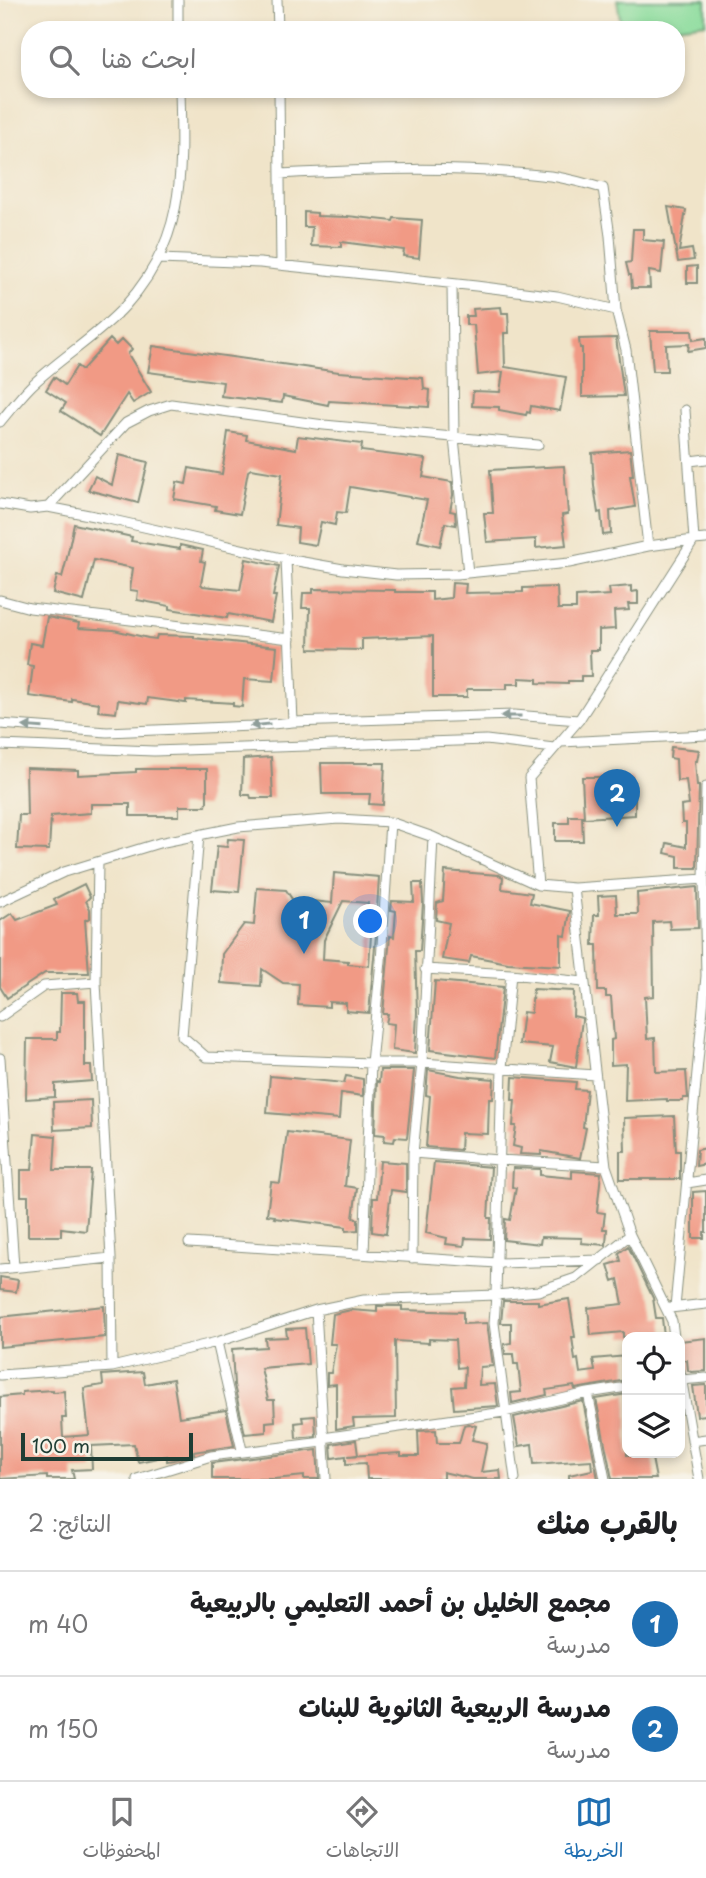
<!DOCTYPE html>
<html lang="ar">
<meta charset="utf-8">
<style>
:root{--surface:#fff;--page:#f6f6f6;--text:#202124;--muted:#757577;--line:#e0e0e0;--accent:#1f6fb2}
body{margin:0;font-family:"Playpen Sans","Playpen Sans Arabic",sans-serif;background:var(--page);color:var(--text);direction:rtl}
.controls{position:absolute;right:21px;bottom:21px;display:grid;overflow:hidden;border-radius:14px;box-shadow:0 4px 10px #0003}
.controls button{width:63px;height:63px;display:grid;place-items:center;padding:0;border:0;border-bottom:2px solid var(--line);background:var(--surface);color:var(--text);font:35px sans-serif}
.scale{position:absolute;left:21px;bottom:18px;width:172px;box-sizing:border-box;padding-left:7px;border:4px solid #1f3d34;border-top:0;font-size:19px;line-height:24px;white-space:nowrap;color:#1f3d34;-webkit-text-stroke:5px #f7f3e8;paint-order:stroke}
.you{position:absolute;left:371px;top:922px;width:24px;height:24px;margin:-18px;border:5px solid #fff;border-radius:50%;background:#1a73e8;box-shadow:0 0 0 10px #1a73e833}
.badge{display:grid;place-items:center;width:46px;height:46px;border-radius:50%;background:var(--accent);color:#fff;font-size:23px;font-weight:700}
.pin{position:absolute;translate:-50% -58px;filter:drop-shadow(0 2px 4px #0008)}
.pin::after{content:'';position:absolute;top:37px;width:24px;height:21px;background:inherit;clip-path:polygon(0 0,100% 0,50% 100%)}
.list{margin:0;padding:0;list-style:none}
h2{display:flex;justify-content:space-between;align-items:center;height:91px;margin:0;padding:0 28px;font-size:30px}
h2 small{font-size:23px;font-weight:400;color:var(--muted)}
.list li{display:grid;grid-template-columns:46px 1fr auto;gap:21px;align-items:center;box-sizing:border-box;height:105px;padding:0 28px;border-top:2px solid var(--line)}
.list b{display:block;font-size:26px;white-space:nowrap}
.list p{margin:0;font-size:23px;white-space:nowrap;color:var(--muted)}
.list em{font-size:23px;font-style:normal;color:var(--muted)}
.icon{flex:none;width:38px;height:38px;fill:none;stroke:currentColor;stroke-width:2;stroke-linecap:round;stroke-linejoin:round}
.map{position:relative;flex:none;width:706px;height:1479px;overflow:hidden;direction:ltr}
.search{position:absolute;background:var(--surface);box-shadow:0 4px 10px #0003;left:21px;right:21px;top:21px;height:77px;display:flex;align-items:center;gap:18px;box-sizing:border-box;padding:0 24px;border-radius:28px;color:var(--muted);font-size:26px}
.sheet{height:301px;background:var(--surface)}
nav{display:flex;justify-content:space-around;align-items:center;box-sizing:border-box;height:98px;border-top:2px solid var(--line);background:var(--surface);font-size:19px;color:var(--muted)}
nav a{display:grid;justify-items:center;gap:4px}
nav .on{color:var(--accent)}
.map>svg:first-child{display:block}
</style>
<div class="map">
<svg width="706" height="1479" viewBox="0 0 706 1479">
<rect width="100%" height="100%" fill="#f7f3e8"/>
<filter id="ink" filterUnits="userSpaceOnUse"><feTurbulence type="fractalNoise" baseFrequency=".0143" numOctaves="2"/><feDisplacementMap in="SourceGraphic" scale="14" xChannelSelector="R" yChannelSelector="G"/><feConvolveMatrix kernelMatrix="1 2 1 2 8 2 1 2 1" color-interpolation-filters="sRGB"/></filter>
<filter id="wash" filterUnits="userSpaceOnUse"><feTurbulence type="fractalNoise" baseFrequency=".00686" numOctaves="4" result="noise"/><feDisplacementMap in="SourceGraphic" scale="28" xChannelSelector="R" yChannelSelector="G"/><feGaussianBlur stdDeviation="1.57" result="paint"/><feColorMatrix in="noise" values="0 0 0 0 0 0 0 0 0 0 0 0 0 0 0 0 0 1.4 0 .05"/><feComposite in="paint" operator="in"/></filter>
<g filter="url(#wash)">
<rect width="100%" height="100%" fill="#f0e4c9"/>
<path fill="#8bdc9c" stroke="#558c68" stroke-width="2" d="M617 0H706V23L650 30H622Z"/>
<g id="blocks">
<path fill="#f19a85" d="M668 207 686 210 679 251 692 249 694 260 678 262Z
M304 212 317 213V216L348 217V216L393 221 394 218 422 220 419 258 403 256 404 250 341 242V247L311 246 312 227H304Z
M633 229H643V240L664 242 661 273 649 271 650 288H632L631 275H629L626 263 631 262Z
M697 266V283H687V267Z
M501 307 502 313H508L509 333H504L505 367 566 377 560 411 531 406 530 413 527 412 526 415 499 410V407L472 406 473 391 500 392 503 372 478 375 474 325H466V316H474L473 309Z
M650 331H692L693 340 706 338V348L688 351 689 344 666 345 667 371H653Z
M616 338 624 396 582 397V348H580L579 339Z
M110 339 116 345 122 339 132 349 128 354 151 392 133 403 127 394 100 436 61 411 66 403 46 390 54 377 65 385 77 366 82 370Z
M153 346 339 372 423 378 424 389 430 390 429 407 329 401 328 405 283 396 282 403 221 396 223 382 148 372Z
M228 432 247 435 246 440 296 449 298 436 362 444 361 451 426 459 423 477 452 482 453 495 450 511 455 512 456 525 445 523 440 546 418 541 427 500 350 487 346 513 337 512 335 525 321 522 316 545 297 542 298 528 276 525 282 474 251 469 248 471 240 514 215 510 216 506 174 499 177 482 186 484 189 468 222 474Z
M630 450 633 476H630L635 507 610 511 611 534 603 535 601 512 598 513 594 486 592 453Z
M119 455 148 462 138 503 88 490 95 476 112 485Z
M564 466 568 514 562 515 566 545 536 548V539L487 542 484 513H493L490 470Z
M74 524 132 537 131 541 180 549V545L203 550 201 561 205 562 201 584 203 586 240 590 246 559 279 566 273 596H276L271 622 228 614 227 618 170 609V606L137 600 138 591 130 590 133 568 94 560 84 601 53 593 57 576 62 577 66 562Z
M452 583 466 584 465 593 523 592V588L557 587 558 609H576V597L610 595 609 588 631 586V592L638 591V604H628L629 610 614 611 615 629 599 630V650H590L591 676H581V681H568V684L537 683V679L519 678V684H507V689H467V697H433V636L362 639V650L309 649 310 608H302L303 593H313V589L395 590V592H432V600L451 598Z
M47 617 79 623 78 628 114 630 148 638 156 639 157 635 194 636V638L277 647 274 681 244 679 242 707 233 706V703L186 700V703L148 698 147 704 118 700 116 713 98 711 99 703 72 699V702L29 696 33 666 27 665 30 643 42 645Z
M671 747 699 750 697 761H695L697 786H699L697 868H678V856L665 853 667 843 686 847V823H682L681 806 689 805 686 780 677 781 676 759 670 758Z
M271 757 273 798H251L250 795H242L243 759Z
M321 763H385L383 805 369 804 370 794H322Z
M26 768 78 770V775L136 772V769H207V802L206 806H179V816H130V804H91V813L51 816 49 850 17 849 19 815H27Z
M582 777H632V789H635V815L584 818Z
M569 816H582L583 841H555V823H569Z
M228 839 244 840 239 892 212 890 217 846 227 847Z
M445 871 499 875 503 877 502 889 532 893 530 903 570 911 566 936 561 935V966L508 963 471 956 469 963 442 959 449 923 436 920 437 903 443 901Z
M334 873 379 877 377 909 368 908V903L343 901 324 940 323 959 348 961V964L369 966 371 935H376L369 1013 346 1011V1003L329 1002V1007L298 1005 299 984 283 983 262 969 261 986 221 983 222 954 244 924 254 925 257 888 286 890 292 899 332 903Z
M413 883H422L423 903 420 951H415L417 1012 415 1053 392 1050 394 1024 386 1023 388 1014H383L390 936 394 937 396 911 391 910 392 901 414 902Z
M84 884 90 897 86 901 90 909V918L85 920 89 973H45L7 998 0 987V921L12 913 17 920 57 905 54 899Z
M697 887 698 928 670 929 669 921 653 922 654 996 645 997 647 1039 655 1038 656 1072 686 1071 688 1098H683V1101H667V1099L625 1101 626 1064 611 1065V1040L614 1039 611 997H606V991H598L597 945H593L594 915H599L598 896 616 895 617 914H638L637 893Z
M435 981 503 987 495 1058 430 1050Z
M533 989 574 991 573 1016 582 1018V1020L576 1067 550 1062 553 1047 519 1044 523 1012 531 1013Z
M61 993H77L78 1001H85V1066H91L92 1081 55 1084V1097L26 1099 27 1039H57V1032H60Z
M380 1070H414L407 1138 395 1137 394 1142 384 1141 385 1135 375 1134 377 1081 379 1082Z
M428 1070 460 1076 494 1079 493 1099H489L488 1134 461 1133 460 1150 426 1147 430 1096 426 1095Z
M270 1076 344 1083 346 1076 363 1079V1096L341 1093 339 1119 267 1113Z
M513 1077 576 1082 575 1089 587 1090 583 1127 586 1128 580 1158 541 1151V1155L520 1154 521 1148 513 1146 516 1126H513L515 1100H512Z
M91 1100 92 1128 54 1130 53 1102Z
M674 1116 676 1151H680V1179H620V1151H625L624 1118Z
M287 1132 350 1140 345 1186 357 1188 353 1218 358 1219V1230L346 1231V1227L274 1218 275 1216 267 1215 271 1182 280 1183Z
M35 1134 56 1136 54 1170H91L86 1231 61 1228V1236H28V1196H21V1170H32Z
M706 1148V1164L696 1166 697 1150Z
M380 1161 406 1163V1192L391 1190 386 1234 372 1232 373 1198H377Z
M434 1162 491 1167 488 1218H491L490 1239 465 1238 464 1246 446 1244 447 1238 426 1233Z
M513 1168 540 1169V1175L572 1178V1171L601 1173 597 1212 605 1213 603 1229H607L606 1245 581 1243 582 1238 541 1237 540 1244 504 1240 505 1219 510 1220 516 1188 512 1187Z
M706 1191V1232H704V1238H693V1192Z
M628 1246 653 1298 656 1318H662L664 1337H623V1332L591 1335 588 1308 623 1304 618 1279 613 1281 608 1265 621 1261 619 1253Z
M0 1277 18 1280 16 1292 0 1290Z
M569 1299 575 1337H572L575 1360 578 1359 580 1373 595 1371 593 1359 627 1356V1380L575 1389 574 1386 546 1390 547 1395 512 1403 511 1393 521 1392 518 1364H514L513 1354H505L504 1344 511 1343V1323H501L503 1301H538V1304Z
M104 1306 105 1337 0 1347V1317Z
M377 1306H402V1310L463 1312V1324L487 1323 493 1366 480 1367 479 1385 495 1384 498 1406 454 1409 452 1387 464 1386 465 1367 457 1368 455 1340 429 1339V1343L395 1341 396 1418 353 1419 354 1426 336 1429V1384L327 1385V1373H331L336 1344H330L333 1314 351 1310 377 1312Z
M305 1328 308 1364 261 1368 268 1400H274L275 1421 266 1422V1432L245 1434 234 1385 232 1349 266 1347 265 1338 287 1337 286 1329Z
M706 1338V1371L691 1372 688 1370 687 1360H681L680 1341Z
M143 1372 145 1384 173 1379 179 1417 226 1410 234 1446 193 1452 194 1454 173 1460 167 1461V1456L138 1462 134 1444 91 1446 92 1469 72 1470 74 1479H47V1476L0 1479V1397L22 1395V1392L53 1390V1392L64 1391 66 1418H62L63 1437 89 1435 84 1388 103 1385 102 1375Z
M706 1385V1415L697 1416 693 1386Z
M627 1394V1455L651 1453 656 1479H612L596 1399Z
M583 1401 598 1479H569V1475L592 1470 591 1460 534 1464 532 1444 519 1446 514 1417Z
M315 1416 316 1436 296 1438 295 1423 303 1422 302 1417Z
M469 1424 476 1426 472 1440 487 1443 481 1472 500 1470 501 1479H473L443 1472V1479H367L366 1463 346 1464V1456L332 1458 331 1444 356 1440 358 1455 348 1456 401 1453V1456H419L418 1431 436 1430 437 1443H459L464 1425Z
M317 1450 319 1479H304V1476L274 1479H212V1463Z"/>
</g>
</g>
<g filter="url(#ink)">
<use href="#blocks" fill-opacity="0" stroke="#88907e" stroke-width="2"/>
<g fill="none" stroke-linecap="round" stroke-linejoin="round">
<g stroke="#88907e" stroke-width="11">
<path id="street" d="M178 0V30
M277 0 278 30
M279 89 281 265
M280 174C369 169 461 166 550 176 568 178 586 184 603 188L610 236 616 310 626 350 648 546 694 540 685 410
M160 259 260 263 476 286 557 296 616 310
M452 284 454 438 468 573
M0 422C10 410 20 397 31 386 60 358 99 335 125 306 186 239 182 173 180 89
M690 461 706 459
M0 504 30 509 48 507 104 518 286 559 343 569 396 575 457 574 569 563 648 546
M48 507 126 423 149 411 171 404 324 425 538 445
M286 559 293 722
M0 600 30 608 290 639
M0 724 107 732 252 726 293 722 514 715 579 720
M561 742 706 735
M0 745 154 751 486 740 554 748
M199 835 182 1036 206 1057 371 1063 381 961 390 822
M98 862 96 982 111 1258 112 1367 217 1342 316 1310 364 1300 496 1295 538 1291 576 1278 630 1235
M704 879 706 787
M538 885 529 778 579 720 694 540 706 539
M574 888 704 879 706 976
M0 902 64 872 159 843 238 827 339 819 390 822 433 837 538 885 574 888 606 1166 630 1235 672 1321 674 1337
M425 969 511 974 583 982
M511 974 502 1068 496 1295 494 1323 515 1479
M0 1017 44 986 96 982
M0 1058 14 1267
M413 1153 498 1160 606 1166
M687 1183 706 1180
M189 1243 497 1263 600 1260
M364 1254 371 1063H422L595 1075
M412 1258 413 1153 422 1063 433 837
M0 1269 111 1258
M675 1307 706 976
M670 1308 706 1304
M316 1310 326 1479
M217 1342 242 1450
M680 1371 699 1479
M0 1375 112 1367
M680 1380 706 1378
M588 1393 605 1479
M323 1438 504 1412 588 1393 627 1387
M692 1441 706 1439
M137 1479 211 1456 323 1442"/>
</g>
<use href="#street" stroke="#fff" stroke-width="9"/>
</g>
<defs><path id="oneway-solid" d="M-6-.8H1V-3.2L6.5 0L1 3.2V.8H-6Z" transform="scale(1.75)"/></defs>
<g fill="#8f9e9a">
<use href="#oneway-solid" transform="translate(511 716) rotate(-180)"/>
<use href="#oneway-solid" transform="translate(260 725) rotate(174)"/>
<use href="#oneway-solid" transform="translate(33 727) rotate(-176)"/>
</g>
</g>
</svg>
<div class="controls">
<button><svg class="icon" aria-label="locate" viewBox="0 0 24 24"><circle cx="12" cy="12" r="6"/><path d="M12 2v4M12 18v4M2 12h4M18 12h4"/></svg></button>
<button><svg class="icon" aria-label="layers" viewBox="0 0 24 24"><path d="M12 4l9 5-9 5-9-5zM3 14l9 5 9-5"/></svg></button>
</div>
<div class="scale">100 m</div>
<div class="you"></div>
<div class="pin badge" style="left:304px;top:954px">1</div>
<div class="pin badge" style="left:617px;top:827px">2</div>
<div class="search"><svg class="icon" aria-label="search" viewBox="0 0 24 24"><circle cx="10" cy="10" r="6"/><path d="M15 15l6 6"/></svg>ابحث هنا</div>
</div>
<section class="sheet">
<h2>بالقرب منك<small>النتائج: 2</small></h2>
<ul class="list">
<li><span class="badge">1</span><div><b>مجمع الخليل بن أحمد التعليمي بالربيعية</b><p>مدرسة</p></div><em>40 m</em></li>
<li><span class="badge">2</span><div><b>مدرسة الربيعية الثانوية للبنات</b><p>مدرسة</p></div><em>150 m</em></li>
</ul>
</section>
<nav>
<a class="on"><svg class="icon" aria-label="map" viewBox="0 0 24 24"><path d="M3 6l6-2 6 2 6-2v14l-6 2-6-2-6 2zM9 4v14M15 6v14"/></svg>الخريطة</a>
<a><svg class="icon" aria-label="directions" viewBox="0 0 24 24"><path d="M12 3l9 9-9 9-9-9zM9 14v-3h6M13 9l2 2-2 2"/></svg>الاتجاهات</a>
<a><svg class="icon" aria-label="saved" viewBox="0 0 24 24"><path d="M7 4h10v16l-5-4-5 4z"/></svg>المحفوظات</a>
</nav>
